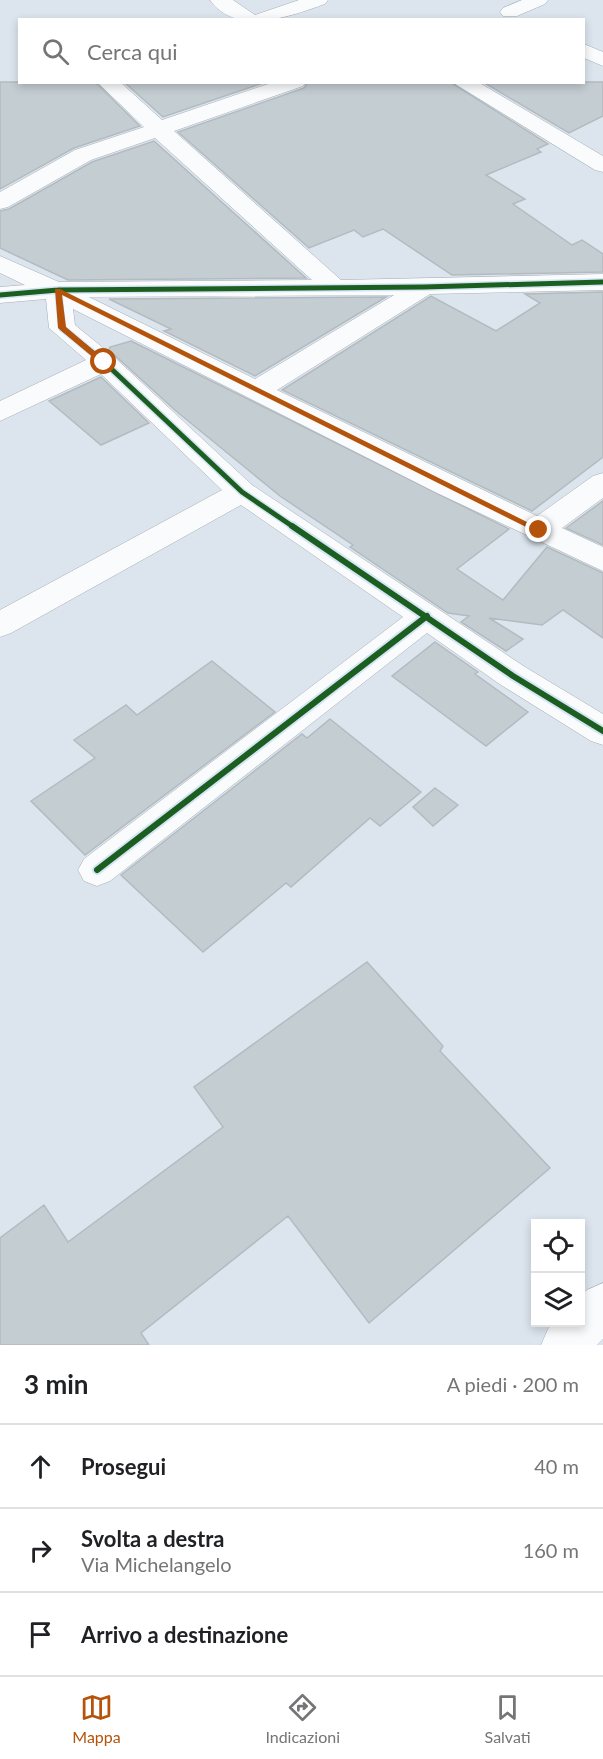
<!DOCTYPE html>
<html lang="it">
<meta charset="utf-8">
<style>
:root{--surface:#fff;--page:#f6f6f6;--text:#202124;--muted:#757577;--line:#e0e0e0;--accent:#b45309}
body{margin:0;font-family:Lato,sans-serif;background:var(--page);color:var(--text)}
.controls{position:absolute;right:18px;bottom:18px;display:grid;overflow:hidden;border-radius:0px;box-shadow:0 3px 9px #0003}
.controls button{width:54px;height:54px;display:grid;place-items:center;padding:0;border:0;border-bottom:2px solid var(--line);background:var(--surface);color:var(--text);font:30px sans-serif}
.stop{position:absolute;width:18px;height:18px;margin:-14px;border:4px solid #b45309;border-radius:50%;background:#fff}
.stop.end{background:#b45309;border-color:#fff;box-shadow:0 2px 6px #0008}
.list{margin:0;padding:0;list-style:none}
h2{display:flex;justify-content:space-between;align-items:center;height:78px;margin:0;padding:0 24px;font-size:26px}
h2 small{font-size:20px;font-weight:400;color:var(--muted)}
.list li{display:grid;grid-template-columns:39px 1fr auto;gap:18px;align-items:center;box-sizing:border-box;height:84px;padding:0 24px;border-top:2px solid var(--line)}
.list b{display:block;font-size:22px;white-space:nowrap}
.list p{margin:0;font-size:20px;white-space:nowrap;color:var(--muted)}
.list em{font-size:20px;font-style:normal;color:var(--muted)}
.icon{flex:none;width:33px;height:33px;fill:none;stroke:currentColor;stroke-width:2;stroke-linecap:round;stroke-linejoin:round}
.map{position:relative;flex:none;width:603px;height:1345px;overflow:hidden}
.search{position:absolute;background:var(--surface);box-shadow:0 3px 9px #0003;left:18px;right:18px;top:18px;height:66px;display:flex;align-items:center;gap:15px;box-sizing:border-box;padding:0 21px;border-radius:0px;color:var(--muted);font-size:22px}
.sheet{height:330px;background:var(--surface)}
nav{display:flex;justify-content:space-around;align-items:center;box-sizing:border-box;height:84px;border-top:2px solid var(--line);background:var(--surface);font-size:16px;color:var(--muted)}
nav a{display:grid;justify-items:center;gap:3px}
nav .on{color:var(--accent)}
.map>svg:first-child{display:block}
</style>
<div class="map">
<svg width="603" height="1345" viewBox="0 0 603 1345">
<rect width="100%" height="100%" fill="#dce5ee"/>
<path fill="#c4cdd2" stroke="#b3bbc1" stroke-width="1.5" d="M0 82H95L140 126 74 148 0 189Z
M124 82H266L163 117Z
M308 82H450L548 144 537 149 541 152 486 175 525 199 513 204 572 245 582 240 603 254V272L452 275 383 229 363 237 354 230 309 248 178 132 304 88Z
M483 82H603V116L569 133Z
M154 141 306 278 68 280 0 248V211L9 209 92 162Z
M603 292V457L532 511 282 390 431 296 496 331 540 303 525 294Z
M386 297 255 376 164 331 171 329 109 299Z
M131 341 509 529 457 569 503 600 547 547 603 573V638L563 610 542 625 489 618 523 639 506 651 461 622 469 616 448 613 350 547 353 545 280 496 176 411 109 350 110 347Z
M101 377 149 423 101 445 49 401Z
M603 501V545L566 528Z
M435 642 478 672 475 674 528 712 486 746 392 676Z
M212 661 275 712 85 855 31 801 95 758 74 740 126 705 137 715Z
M330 719 421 792 380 826 370 818 291 887 286 883 203 952 121 875 302 734 307 738Z
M435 788 458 805 433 826 413 807Z
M367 962 443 1046 440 1051 550 1168 369 1323 288 1216 141 1333 149 1345H0V1238L44 1205 68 1242 223 1127 194 1087Z"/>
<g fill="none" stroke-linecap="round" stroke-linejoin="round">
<g stroke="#a6adb4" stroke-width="1">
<path id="minor" d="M210 0H233L255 15 299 0H328L325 4C291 16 236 37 210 0Z
M522 0H548L545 4 517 16H503L500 12 503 8Z
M584 44 603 52V66L584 58Z
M97 82H120L162 120 274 82H306L303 86 174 131 341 280 603 274V290L430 294 277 390 537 516 593 476 603 473V498L562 528 603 547V571L435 492 73 309 75 325 113 356 252 485 525 667 603 714V745L591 741 501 685 427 633 110 881 97 886 84 881 78 870 84 859 403 617 241 505 11 633 0 637V610L222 490 101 374 0 421V401L86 360 49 328 46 299 0 303V287L25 285 0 273V256L59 282 312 280 155 138 91 160 8 207 0 209V192L75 150 144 127ZM394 295 255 379 89 297Z
M452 82H478L603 156V172L595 170Z
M603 1283V1339L597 1345H541L548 1329 554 1322H580V1296L587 1290Z"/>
</g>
<use href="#minor" fill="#fafbfc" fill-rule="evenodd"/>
<g stroke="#d5e5f5" stroke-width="8">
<path id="cycleway-far1" d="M58 290 62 328 104 362 242 492 295 528
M0 295 58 290 424 287 603 282"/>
</g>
<g stroke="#d5e5f5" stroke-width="10">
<path id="cycleway" d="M292 526 513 676 603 731
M97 870 427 616"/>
</g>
<use href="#cycleway-far1" stroke="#1b5e20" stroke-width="5"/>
<use href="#cycleway" stroke="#1b5e20" stroke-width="6"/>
</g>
<path fill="#b45309" d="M55 289H60L543 530 536 532 62 295 66 327 107 362 101 364 58 328Z"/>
</svg>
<div class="controls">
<button><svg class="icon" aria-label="locate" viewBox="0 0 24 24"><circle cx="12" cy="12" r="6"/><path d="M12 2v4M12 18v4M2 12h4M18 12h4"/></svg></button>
<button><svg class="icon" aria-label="layers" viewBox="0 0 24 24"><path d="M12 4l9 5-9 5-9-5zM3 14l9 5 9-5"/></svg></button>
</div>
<div class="stop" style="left:104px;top:362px"></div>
<div class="stop end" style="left:539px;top:530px"></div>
<div class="search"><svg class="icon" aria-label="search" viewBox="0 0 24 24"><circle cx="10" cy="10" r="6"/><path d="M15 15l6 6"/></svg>Cerca qui</div>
</div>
<section class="sheet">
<h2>3 min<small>A piedi · 200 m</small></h2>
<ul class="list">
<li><svg class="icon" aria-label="ahead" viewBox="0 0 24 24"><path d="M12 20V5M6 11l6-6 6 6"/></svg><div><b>Prosegui</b></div><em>40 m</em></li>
<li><svg class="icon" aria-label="right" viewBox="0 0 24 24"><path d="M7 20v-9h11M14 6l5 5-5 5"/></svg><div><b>Svolta a destra</b><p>Via Michelangelo</p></div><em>160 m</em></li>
<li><svg class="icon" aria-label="arrive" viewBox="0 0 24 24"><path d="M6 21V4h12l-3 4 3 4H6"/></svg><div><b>Arrivo a destinazione</b></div></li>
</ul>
</section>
<nav>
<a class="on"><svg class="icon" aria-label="map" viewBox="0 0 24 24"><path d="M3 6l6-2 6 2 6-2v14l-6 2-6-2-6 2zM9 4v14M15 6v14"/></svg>Mappa</a>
<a><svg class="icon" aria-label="directions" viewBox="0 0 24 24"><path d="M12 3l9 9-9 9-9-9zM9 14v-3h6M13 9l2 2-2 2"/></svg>Indicazioni</a>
<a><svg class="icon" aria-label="saved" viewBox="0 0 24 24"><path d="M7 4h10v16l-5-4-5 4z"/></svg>Salvati</a>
</nav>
